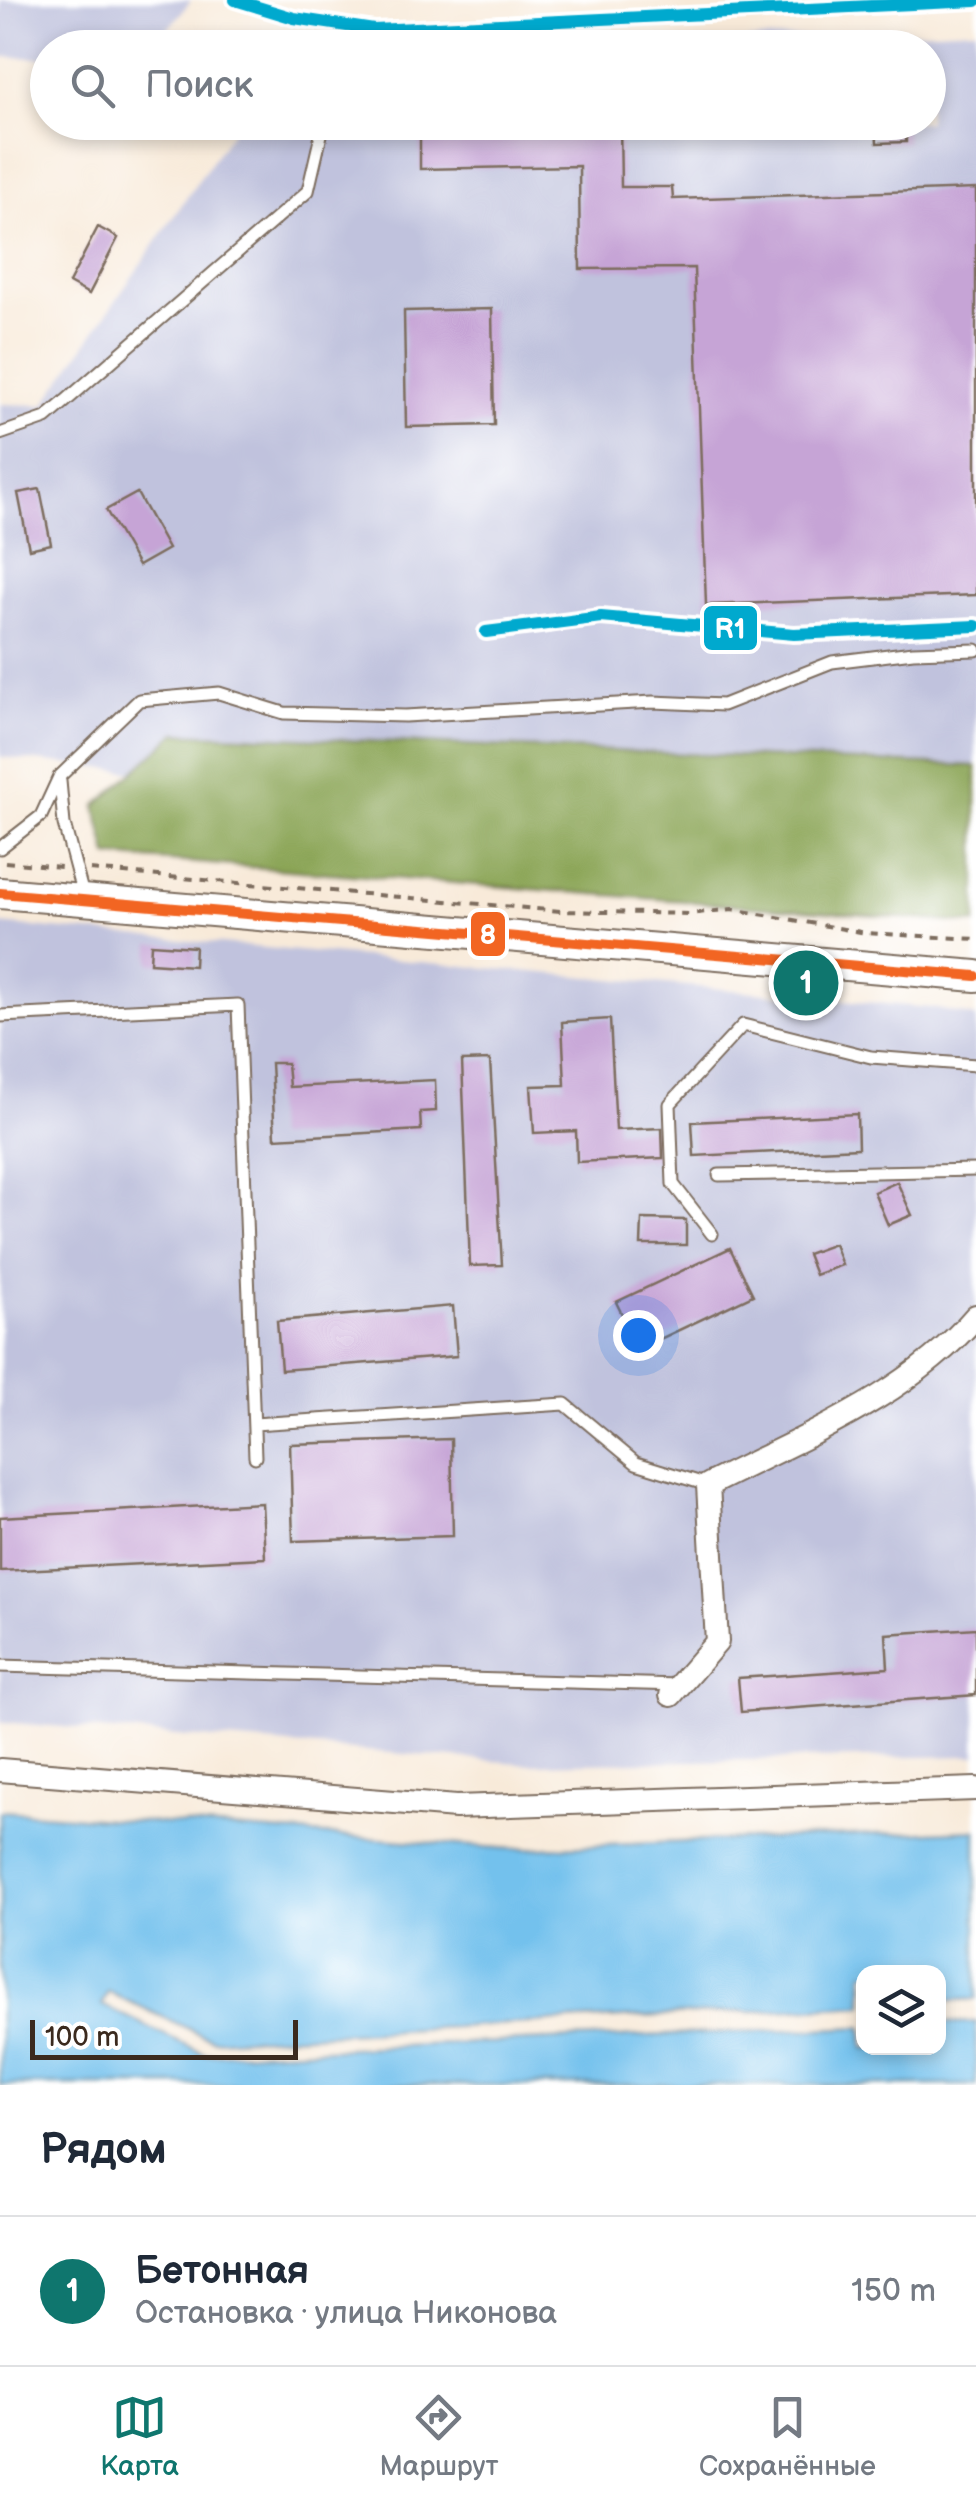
<!DOCTYPE html>
<html lang="ru">
<meta charset="utf-8">
<style>
:root{--surface:#fff;--page:#f2f2f3;--text:#1f2937;--muted:#747a83;--line:#e0e1e3;--accent:#0f766e}
body{margin:0;font-family:"Balsamiq Sans",sans-serif;background:var(--page);color:var(--text)}
.controls{position:absolute;right:30px;bottom:30px;display:grid;overflow:hidden;border-radius:20px;box-shadow:0 5px 15px #0003}
.controls button{width:90px;height:90px;display:grid;place-items:center;padding:0;border:0;border-bottom:2px solid var(--line);background:var(--surface);color:var(--text);font:50px sans-serif}
.scale{position:absolute;left:30px;bottom:25px;width:268px;box-sizing:border-box;padding-left:10px;border:5px solid #3b2a1e;border-top:0;font-size:28px;line-height:35px;white-space:nowrap;color:#3b2a1e;-webkit-text-stroke:8px #fff;paint-order:stroke}
.you{position:absolute;left:638px;top:1335px;width:35px;height:35px;margin:-25px;border:8px solid #fff;border-radius:50%;background:#1a73e8;box-shadow:0 0 0 15px #1a73e833}
.badge{display:grid;place-items:center;width:65px;height:65px;border-radius:50%;background:var(--accent);color:#fff;font-size:32px;font-weight:700}
.pin{position:absolute;translate:-50% -50%;border:5px solid #fff;box-shadow:0 2px 10px #0006}
.list{margin:0;padding:0;list-style:none}
h2{display:flex;justify-content:space-between;align-items:center;height:130px;margin:0;padding:0 40px;font-size:42px}
h2 small{font-size:32px;font-weight:400;color:var(--muted)}
.list li{display:grid;grid-template-columns:65px 1fr auto;gap:30px;align-items:center;box-sizing:border-box;height:150px;padding:0 40px;border-top:2px solid var(--line)}
.list b{display:block;font-size:38px;white-space:nowrap}
.list p{margin:0;font-size:32px;white-space:nowrap;color:var(--muted)}
.list em{font-size:32px;font-style:normal;color:var(--muted)}
.icon{flex:none;width:55px;height:55px;fill:none;stroke:currentColor;stroke-width:2;stroke-linecap:round;stroke-linejoin:round}
.map{position:relative;flex:none;width:976px;height:2085px;overflow:hidden}
.search{position:absolute;background:var(--surface);box-shadow:0 5px 15px #0003;left:30px;right:30px;top:30px;height:110px;display:flex;align-items:center;gap:25px;box-sizing:border-box;padding:0 35px;border-radius:55px;color:var(--muted);font-size:38px}
.sheet{height:280px;background:var(--surface)}
nav{display:flex;justify-content:space-around;align-items:center;box-sizing:border-box;height:140px;border-top:2px solid var(--line);background:var(--surface);font-size:28px;color:var(--muted)}
nav a{display:grid;justify-items:center;gap:5px}
nav .on{color:var(--accent)}
.map>svg:first-child{display:block}
</style>
<div class="map">
<svg width="976" height="2085" viewBox="0 0 976 2085">
<rect width="100%" height="100%" fill="#fff"/>
<filter id="ink" filterUnits="userSpaceOnUse"><feTurbulence type="fractalNoise" baseFrequency=".01" numOctaves="2"/><feDisplacementMap in="SourceGraphic" scale="20" xChannelSelector="R" yChannelSelector="G"/><feConvolveMatrix kernelMatrix="1 2 1 2 8 2 1 2 1" color-interpolation-filters="sRGB"/></filter>
<filter id="wash" filterUnits="userSpaceOnUse"><feTurbulence type="fractalNoise" baseFrequency=".0048" numOctaves="4" result="noise"/><feDisplacementMap in="SourceGraphic" scale="40" xChannelSelector="R" yChannelSelector="G"/><feGaussianBlur stdDeviation="2.25" result="paint"/><feColorMatrix in="noise" values="0 0 0 0 0 0 0 0 0 0 0 0 0 0 0 0 0 1.4 0 .05"/><feComposite in="paint" operator="in"/></filter>
<g filter="url(#wash)">
<rect width="100%" height="100%" fill="#f8ead9"/>
<path fill="#c0c2dd" d="M0 0H189L191 1 153 47 48 48 47 58 0 57Z
M976 29V865L0 757V404L44 405 238 123 928 122V48L595 47Z
M0 924 932 1008 976 1017V1756L530 1764 0 1722Z"/>
<path fill="#8ba557" stroke="#63683a" stroke-width="2.5" d="M176 733 976 766V924L108 856 96 806Z"/>
<path fill="#73c1ed" stroke="#577686" stroke-width="2.5" d="M0 1811 512 1849 976 1830V1999L939 2001 938 1972H864L863 2005 213 2040 108 1992 102 2005 205 2054 863 2027 864 2048H938L939 2023 976 2022V2085H0Z"/>
<g id="blocks">
<path fill="#c6a4d6" d="M420 122H620L621 187H672L673 199 976 189V595L706 605 694 268 580 269 579 166 420 169Z
M876 122H906V142L877 143Z
M98 227 118 238 89 294 69 283Z
M492 309 494 425 406 427 404 311Z
M40 489 51 544 29 549 18 493Z
M137 493 168 549 138 566 106 510Z
M151 944 195 947 194 966 150 963Z
M610 1019 616 1130 662 1128 663 1158 577 1162 576 1131 534 1133 531 1086 565 1085 562 1022Z
M490 1060 502 1265 470 1266 462 1061Z
M271 1063H287L289 1087 435 1080 436 1111 420 1112 421 1130 275 1138Z
M857 1114 858 1148 694 1156 692 1122Z
M897 1182 912 1215 888 1225 874 1192Z
M642 1219 686 1220V1245H641Z
M834 1244 842 1265 815 1275 807 1254Z
M730 1248 753 1295 639 1349 616 1302Z
M453 1306 457 1356 281 1370 277 1321Z
M451 1439 453 1536 293 1541 290 1444Z
M262 1503 265 1558 0 1571V1517Z
M976 1628V1695L741 1712 738 1678 888 1668 886 1634Z"/>
</g>
</g>
<g filter="url(#ink)">
<use href="#blocks" fill-opacity="0" stroke="#7d6d5f" stroke-width="2.5"/>
<g fill="none" stroke-linecap="round" stroke-linejoin="round">
<g stroke="#7d6d5f" stroke-width="15">
<path id="lane" d="M0 434 46 418 308 191 324 122
M60 781 64 824 84 899
M0 848 41 816 59 777 139 700 219 693 284 713 405 716 653 702 723 705 832 662 913 652 976 650
M0 1016 238 1005 255 1457
M719 1175 976 1170
M712 1234 673 1184 670 1104 743 1025 871 1057 976 1065
M254 1424 565 1404 636 1463 708 1485
M0 1666 680 1685"/>
</g>
<g stroke="#7d6d5f" stroke-width="26">
<path id="street" d="M671 1695 717 1642 708 1485C800 1438 907 1397 976 1316
M0 1770 456 1807 976 1789"/>
</g>
<g stroke="#7d6d5f" stroke-width="34">
<path id="secondary" d="M0 893 976 976"/>
</g>
<path stroke="#7d6d5f" stroke-width="4" stroke-dasharray="8 8" stroke-linecap="butt" d="M5 862 61 867
M90 870 560 911 690 914 732 909 866 933 976 939"/>
<use href="#lane" stroke="#fff" stroke-width="11"/>
<use href="#street" stroke="#fff" stroke-width="22"/>
<use href="#secondary" stroke="#fff" stroke-width="30"/>
<g stroke="#fff" stroke-width="18">
<path id="bus-1" d="M0 893 976 976"/>
</g>
<use href="#bus-1" stroke="#f26522" stroke-width="10"/>
<g stroke="#fff" stroke-width="20">
<path id="rail-1" d="M235 0 294 18 374 30 976 1
M486 632 601 617 794 634 976 626"/>
</g>
<use href="#rail-1" stroke="#00a9ce" stroke-width="12"/>
</g>
</g>
<g stroke="#fff" stroke-width="4">
<rect x="702" y="604" width="57" height="48" rx="10" fill="#00a9ce"/>
<rect x="469" y="910" width="38" height="48" rx="10" fill="#f26522"/>
</g>
<g font-size="28" text-anchor="middle" font-weight="bold" fill="#fff">
<text x="730" y="638">R1</text>
<text x="488" y="944">8</text>
</g>
</svg>
<div class="controls">
<button><svg class="icon" aria-label="layers" viewBox="0 0 24 24"><path d="M12 4l9 5-9 5-9-5zM3 14l9 5 9-5"/></svg></button>
</div>
<div class="scale">100 m</div>
<div class="you"></div>
<div class="pin badge" style="left:806px;top:983px">1</div>
<div class="search"><svg class="icon" aria-label="search" viewBox="0 0 24 24"><circle cx="10" cy="10" r="6"/><path d="M15 15l6 6"/></svg>Поиск</div>
</div>
<section class="sheet">
<h2>Рядом<small></small></h2>
<ul class="list">
<li><span class="badge">1</span><div><b>Бетонная</b><p>Остановка · улица Никонова</p></div><em>150 m</em></li>
</ul>
</section>
<nav>
<a class="on"><svg class="icon" aria-label="map" viewBox="0 0 24 24"><path d="M3 6l6-2 6 2 6-2v14l-6 2-6-2-6 2zM9 4v14M15 6v14"/></svg>Карта</a>
<a><svg class="icon" aria-label="directions" viewBox="0 0 24 24"><path d="M12 3l9 9-9 9-9-9zM9 14v-3h6M13 9l2 2-2 2"/></svg>Маршрут</a>
<a><svg class="icon" aria-label="saved" viewBox="0 0 24 24"><path d="M7 4h10v16l-5-4-5 4z"/></svg>Сохранённые</a>
</nav>
